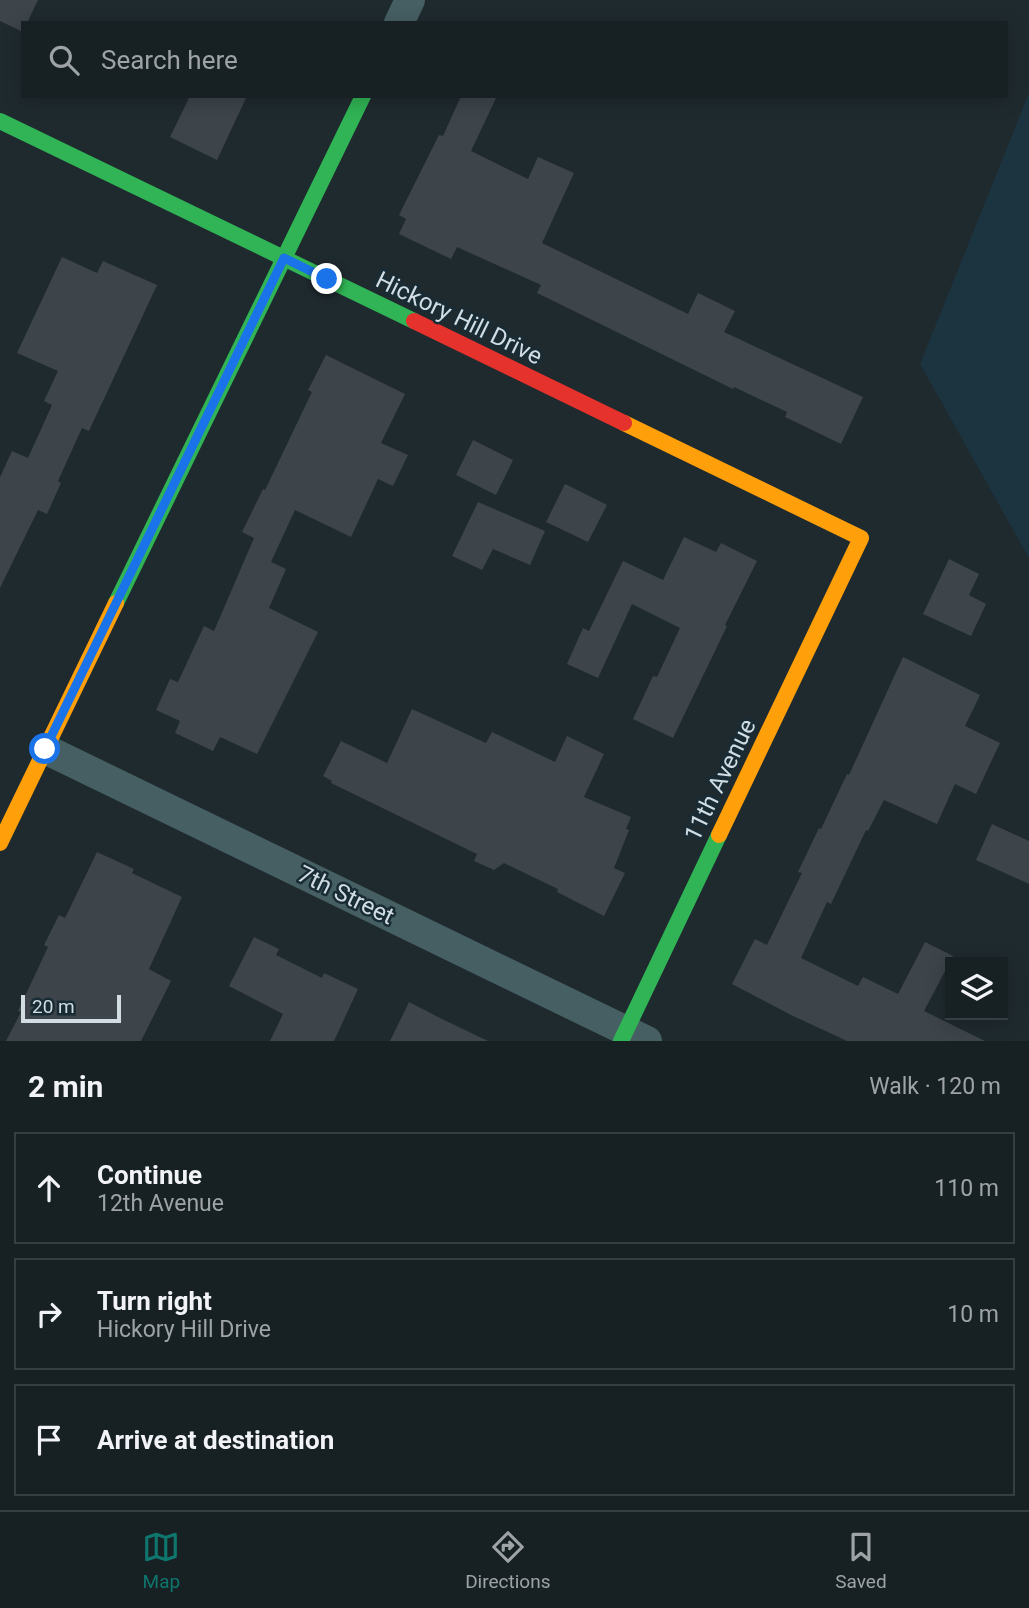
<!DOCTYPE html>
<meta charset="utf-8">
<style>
:root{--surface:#172023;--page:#242d30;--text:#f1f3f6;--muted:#9ea3a6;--line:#363e41;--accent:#0f766e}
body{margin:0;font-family:Roboto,sans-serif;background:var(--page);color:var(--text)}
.controls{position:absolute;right:21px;bottom:21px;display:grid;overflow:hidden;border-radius:0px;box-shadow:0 4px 18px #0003}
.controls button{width:63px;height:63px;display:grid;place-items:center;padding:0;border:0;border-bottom:2px solid var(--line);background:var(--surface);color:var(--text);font:35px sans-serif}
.scale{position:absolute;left:21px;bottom:18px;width:100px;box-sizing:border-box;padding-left:7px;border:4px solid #d1dde3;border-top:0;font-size:19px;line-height:24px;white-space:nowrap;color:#d1dde3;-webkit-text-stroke:5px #192c35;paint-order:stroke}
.stop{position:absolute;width:21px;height:21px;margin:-16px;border:5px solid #1a73e8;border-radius:50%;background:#fff}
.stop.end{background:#1a73e8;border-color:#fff;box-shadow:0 2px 7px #0008}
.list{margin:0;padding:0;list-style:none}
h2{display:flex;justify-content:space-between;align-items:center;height:91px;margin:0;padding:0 28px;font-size:30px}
h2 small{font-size:23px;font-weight:400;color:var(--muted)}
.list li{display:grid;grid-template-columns:46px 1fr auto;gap:21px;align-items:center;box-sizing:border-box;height:112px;margin:0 14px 14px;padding:0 14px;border:2px solid var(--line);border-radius:0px}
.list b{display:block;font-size:26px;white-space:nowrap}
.list p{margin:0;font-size:23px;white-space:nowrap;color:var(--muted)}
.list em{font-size:23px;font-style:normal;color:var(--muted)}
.icon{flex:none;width:38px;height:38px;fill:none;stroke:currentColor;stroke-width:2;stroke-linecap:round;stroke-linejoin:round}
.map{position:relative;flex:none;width:1029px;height:1041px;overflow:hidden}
.search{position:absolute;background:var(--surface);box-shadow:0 4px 18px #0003;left:21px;right:21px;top:21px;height:77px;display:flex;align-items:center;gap:18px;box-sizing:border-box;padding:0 24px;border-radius:0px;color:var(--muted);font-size:26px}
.sheet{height:469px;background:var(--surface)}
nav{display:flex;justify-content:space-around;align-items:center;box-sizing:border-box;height:98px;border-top:2px solid var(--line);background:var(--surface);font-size:19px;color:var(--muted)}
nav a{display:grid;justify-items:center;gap:4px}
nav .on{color:var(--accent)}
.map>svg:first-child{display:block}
</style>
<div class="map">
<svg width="1029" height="1041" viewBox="0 0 1029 1041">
<rect width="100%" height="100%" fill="#1f2a2f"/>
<path fill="#1b343f" d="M1029 93V558L920 364Z"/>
<path fill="#3d444a" d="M0 0H38L27 23H23V32L0 21Z
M190 96H247L217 160 170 137Z
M461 96H497L471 151 528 179 538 157 574 173 542 243 688 314 698 293 735 311 724 332 863 397 841 444 785 417 787 412 734 387 733 389 537 293 541 285 457 247 451 259 399 234 406 219 399 215 439 135 443 136Z
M62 257 97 273 103 261 157 285 89 431 82 428 58 481 61 483 47 514 38 510 0 588V477L12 451 28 458 52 405 44 401 58 371 17 353Z
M326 355 405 394 381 443 408 455 393 486 378 479 351 537 295 510 271 562 286 569 269 608 318 632 257 754 220 737 213 751 175 733 180 721 156 710 170 679 178 682 204 626 214 631 254 538 242 532 263 489 265 490 312 392 308 390Z
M473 440 513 460 496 495 456 475Z
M565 484 607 505 588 542 546 522Z
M478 502 545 531 530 565 493 549 482 570 452 556Z
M684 537 716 552 721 543 757 561 725 625 727 626 673 738 633 719 653 676 657 677 680 628 632 604 598 678 567 664 583 628 589 631 623 561 663 580Z
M949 559 979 574 969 595 986 604 971 636 923 614Z
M903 657 980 695 965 726 1000 743 976 794 955 784 937 824 884 800 868 831 866 830 831 904 827 902 801 958 858 986 863 977 898 994 925 942 953 956 924 1011 985 1041H847L791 1015 732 984 755 939 767 945 802 873 798 872 819 828 821 829 847 774 849 775Z
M412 709 486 743 492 732 555 762 567 736 604 754 584 797 631 817 626 829 629 830 614 868 625 873 604 916 557 892 558 889 504 863 494 870 474 861 477 854 331 783 332 781 323 776 341 741 387 763Z
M992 824 1029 841V884L976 860Z
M97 852 134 869 132 873 182 897 149 969 171 981 141 1041H6L21 1012 18 1011 48 947 44 945 59 915 65 918Z
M254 937 279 949 276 955 322 978 324 973 358 989 334 1041H270L283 1014 229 986Z
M409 1002 442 1019 488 1041H390Z"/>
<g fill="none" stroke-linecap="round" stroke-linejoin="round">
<path stroke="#465f63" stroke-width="30" d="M399 23 410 0
M45 749 647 1041"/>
<path stroke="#30b455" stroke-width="16" d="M0 121 414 321
M116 603 363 96
M621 1041 719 835"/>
<path stroke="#ff9f0a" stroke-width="16" d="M624 423 861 538 719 835
M0 843 116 603"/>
<path stroke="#e5322d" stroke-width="16" d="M414 321 624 423"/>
</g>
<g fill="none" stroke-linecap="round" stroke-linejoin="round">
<path stroke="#1a73e8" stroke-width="9" d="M45 749 284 258 327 279"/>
</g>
<g text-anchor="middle" stroke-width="5" stroke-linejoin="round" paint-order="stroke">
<g font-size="24" fill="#d1dde3" stroke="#192c35">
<text transform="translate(459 318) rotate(26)" y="8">Hickory Hill Drive</text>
<text transform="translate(720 780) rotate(-64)" y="8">11th Avenue</text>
<text transform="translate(346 895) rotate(26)" y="8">7th Street</text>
</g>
</g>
</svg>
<div class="controls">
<button><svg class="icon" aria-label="layers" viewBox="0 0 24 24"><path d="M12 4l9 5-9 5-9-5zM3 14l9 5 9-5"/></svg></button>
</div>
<div class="scale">20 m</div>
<div class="stop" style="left:45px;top:749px"></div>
<div class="stop end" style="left:327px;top:279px"></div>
<div class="search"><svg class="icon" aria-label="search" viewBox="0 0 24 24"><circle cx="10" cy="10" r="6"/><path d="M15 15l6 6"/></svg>Search here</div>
</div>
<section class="sheet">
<h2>2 min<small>Walk · 120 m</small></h2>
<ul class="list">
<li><svg class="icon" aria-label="ahead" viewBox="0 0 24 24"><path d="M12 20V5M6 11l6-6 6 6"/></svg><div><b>Continue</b><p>12th Avenue</p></div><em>110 m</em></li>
<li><svg class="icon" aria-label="right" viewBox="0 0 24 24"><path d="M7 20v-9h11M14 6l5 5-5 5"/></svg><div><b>Turn right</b><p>Hickory Hill Drive</p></div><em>10 m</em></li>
<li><svg class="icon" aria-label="arrive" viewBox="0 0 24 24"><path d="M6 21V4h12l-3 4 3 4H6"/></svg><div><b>Arrive at destination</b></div></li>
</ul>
</section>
<nav>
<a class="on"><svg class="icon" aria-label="map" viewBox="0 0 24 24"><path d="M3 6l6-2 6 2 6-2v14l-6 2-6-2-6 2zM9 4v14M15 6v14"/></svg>Map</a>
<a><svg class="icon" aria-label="directions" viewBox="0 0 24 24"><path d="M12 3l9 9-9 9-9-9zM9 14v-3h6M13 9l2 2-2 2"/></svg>Directions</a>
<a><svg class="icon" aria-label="saved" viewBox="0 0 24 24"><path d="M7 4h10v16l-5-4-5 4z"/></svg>Saved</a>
</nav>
